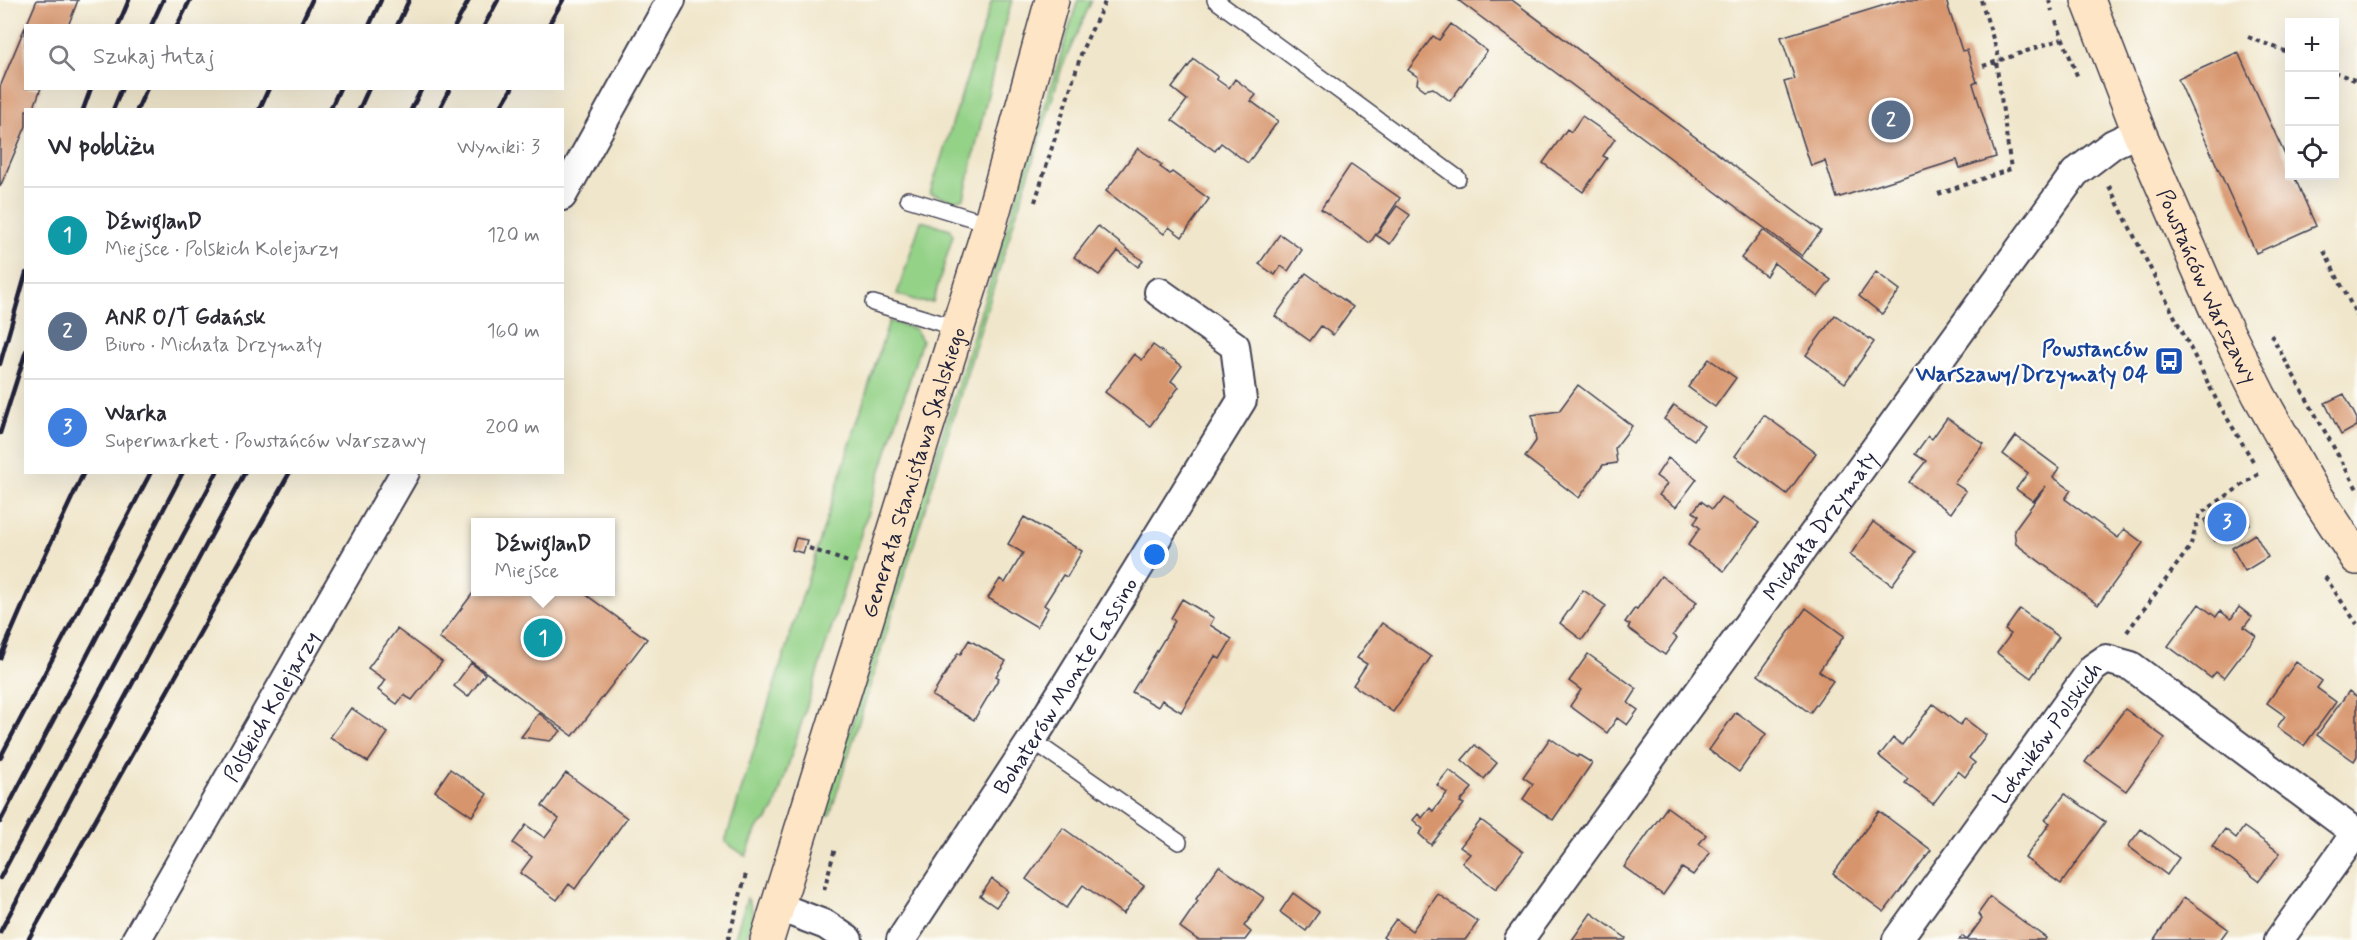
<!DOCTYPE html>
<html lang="pl">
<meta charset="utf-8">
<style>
:root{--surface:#fff;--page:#f7f7f7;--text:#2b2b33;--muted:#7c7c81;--line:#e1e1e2;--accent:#b5179e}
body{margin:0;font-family:Mynerve,sans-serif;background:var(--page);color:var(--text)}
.controls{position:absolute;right:18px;top:18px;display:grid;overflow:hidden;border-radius:0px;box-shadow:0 6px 24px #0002}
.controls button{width:54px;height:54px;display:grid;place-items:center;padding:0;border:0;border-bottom:2px solid var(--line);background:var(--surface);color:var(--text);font:30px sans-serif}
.you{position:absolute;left:1155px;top:555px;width:21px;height:21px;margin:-15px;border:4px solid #fff;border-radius:50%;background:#1a73e8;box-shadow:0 0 0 9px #1a73e833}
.badge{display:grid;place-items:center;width:39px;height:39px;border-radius:50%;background:var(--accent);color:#fff;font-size:20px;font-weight:700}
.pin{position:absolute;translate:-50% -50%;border:3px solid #fff;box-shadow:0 2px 6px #0006}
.popup{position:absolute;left:471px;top:518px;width:144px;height:78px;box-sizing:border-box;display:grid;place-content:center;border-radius:0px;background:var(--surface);filter:drop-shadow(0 2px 4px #0005);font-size:20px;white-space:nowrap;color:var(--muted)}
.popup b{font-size:22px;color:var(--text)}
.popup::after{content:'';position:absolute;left:50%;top:100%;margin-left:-12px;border:12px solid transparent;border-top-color:var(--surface)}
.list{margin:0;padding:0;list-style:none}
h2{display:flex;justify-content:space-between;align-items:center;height:78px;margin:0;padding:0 24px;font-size:26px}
h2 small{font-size:20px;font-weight:400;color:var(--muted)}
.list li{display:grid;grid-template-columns:39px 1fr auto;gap:18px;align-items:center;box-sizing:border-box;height:96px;padding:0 24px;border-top:2px solid var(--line)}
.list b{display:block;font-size:22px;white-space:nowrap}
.list p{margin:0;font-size:20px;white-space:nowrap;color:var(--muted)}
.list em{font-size:20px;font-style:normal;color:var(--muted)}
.icon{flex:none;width:33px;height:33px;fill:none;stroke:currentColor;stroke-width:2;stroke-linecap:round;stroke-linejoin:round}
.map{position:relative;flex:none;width:2357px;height:940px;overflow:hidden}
.search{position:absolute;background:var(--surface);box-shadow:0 6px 24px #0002;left:24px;top:24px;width:540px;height:66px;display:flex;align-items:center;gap:15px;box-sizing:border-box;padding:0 21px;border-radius:0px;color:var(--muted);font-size:22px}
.panel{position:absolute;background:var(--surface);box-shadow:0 6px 24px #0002;left:24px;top:108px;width:540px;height:366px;border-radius:0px}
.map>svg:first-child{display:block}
</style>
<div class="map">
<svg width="2357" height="940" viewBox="0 0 2357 940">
<rect width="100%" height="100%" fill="#fdfcf7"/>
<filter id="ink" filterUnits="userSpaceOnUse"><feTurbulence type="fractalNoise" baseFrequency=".0167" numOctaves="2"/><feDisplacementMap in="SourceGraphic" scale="12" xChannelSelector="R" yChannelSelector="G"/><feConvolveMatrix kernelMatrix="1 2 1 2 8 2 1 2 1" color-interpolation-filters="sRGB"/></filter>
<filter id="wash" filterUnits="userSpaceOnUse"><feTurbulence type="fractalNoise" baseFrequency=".008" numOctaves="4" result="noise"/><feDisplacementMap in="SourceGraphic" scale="24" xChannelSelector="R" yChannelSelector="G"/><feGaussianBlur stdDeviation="1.35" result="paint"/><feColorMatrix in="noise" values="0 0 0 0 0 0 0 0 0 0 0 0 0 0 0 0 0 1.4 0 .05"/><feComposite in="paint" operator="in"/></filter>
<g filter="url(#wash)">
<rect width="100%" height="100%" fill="#f0e6cb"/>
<path fill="#94d288" stroke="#5b7a62" stroke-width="1.5" d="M992 0H1012L1001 37 964 198 955 201 930 193Z
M1078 0H1092L1062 67 830 815 823 817Z
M921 221 950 229 953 235 933 302H920L897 294Z
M889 321 915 329 922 340 775 807 768 819 757 828 746 856 725 842Z
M747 898C757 915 752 922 746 940H734Z"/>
<g id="blocks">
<path fill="#d7956d" d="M37 0H78L68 26H26Z
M1458 0H1512L1821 231 1802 256Z
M1901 0H1946L1962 51 1967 50 1977 82 1973 84 1996 157 1960 168 1957 160 1837 198 1825 161 1811 166 1784 82 1795 79 1781 37Z
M1451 24 1487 51 1450 101 1433 88 1425 90 1417 84 1418 77 1408 70 1433 36 1439 40Z
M25 27 26 88H41L33 110H26V126L0 187V87Z
M2238 52 2290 166V176H2294L2316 226 2256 253 2178 79Z
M1194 59 1218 77 1216 79 1229 88 1235 79 1256 95 1251 101 1278 121 1248 163 1221 143 1215 151 1172 120 1187 100 1172 88Z
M1582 116 1615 139 1603 156 1607 158 1583 192 1543 163 1567 129 1571 132Z
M1138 148 1162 165 1160 167 1170 174 1172 172 1209 199 1182 237 1169 227 1164 234 1106 191Z
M1351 164 1400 198 1370 243 1321 209Z
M1397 206 1410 215 1390 244 1376 235Z
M1098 226 1143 261 1138 267 1118 251 1099 275 1074 257Z
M1763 230 1831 280 1818 297 1774 263 1766 276 1741 258Z
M1280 234 1302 250 1288 271 1281 266 1275 275 1259 264Z
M1876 272 1900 290 1882 314 1859 296Z
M1306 273 1353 307 1333 335 1321 326 1310 341 1275 316Z
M1835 315 1874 342 1845 383 1806 355Z
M1153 345 1182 366 1171 381 1179 387 1150 426 1105 392 1134 354 1142 360Z
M1709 359 1736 378 1715 407 1688 387Z
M1578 385 1632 426 1615 448 1617 463 1603 465 1579 498 1525 457 1536 441 1532 415 1559 411Z
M2344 394 2357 419V426L2341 435 2325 403Z
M1674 405 1704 426 1694 440 1664 419Z
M1764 415 1816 453 1787 494 1735 456Z
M1947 418 1984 444 1954 483 1966 491 1951 513 1909 482 1926 461 1915 454 1928 436 1932 439Z
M2016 436 2059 468 2053 477 2071 490 2065 499 2118 538 2124 529 2143 543 2098 605 2016 544 2014 530 2046 486 2033 501 2016 489 2028 473 2003 454Z
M1668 458 1697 479 1676 507 1659 495 1667 484 1656 476Z
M1721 497 1759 523 1724 571 1688 545 1700 528 1694 523 1699 516 1693 512 1701 501 1712 509Z
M2239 503 2250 524 2215 541 2204 520Z
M1024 517 1082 551 1067 577 1063 575 1044 605 1048 608 1037 627 988 598 1000 579 1005 583 1023 553 1008 544Z
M1873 522 1916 552 1892 585 1850 555Z
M2255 534 2268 557 2245 571 2232 548Z
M796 538 807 540 803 553 792 550Z
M1661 576 1697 602 1673 635 1677 638 1665 655 1628 628 1630 625 1625 622 1635 608 1637 609Z
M476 589V592H582L647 639 573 736 439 638Z
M1583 590 1606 606 1582 640 1560 623Z
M1182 599 1214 618 1210 625 1232 639 1220 659 1215 656 1181 712 1162 700 1158 707 1132 692 1175 621 1171 618Z
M2199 604 2216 617 2220 611 2231 619 2239 607 2252 617 2244 627 2256 636 2224 678 2216 672 2211 678 2168 646Z
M1806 608 1844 636 1819 671 1833 681 1810 713 1758 675Z
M2020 609 2059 637 2031 678 1997 653 2011 634 2005 630Z
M1382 623 1431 657 1393 712 1353 685 1367 664 1357 658Z
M397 629 442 662 412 700 404 695 397 704 378 690 385 680 368 668Z
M969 640 1006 661 996 676 999 678 974 720 932 696 958 653 960 655Z
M1588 654 1637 689 1628 703 1638 710 1627 725 1617 718 1607 733 1570 706 1581 690 1569 681Z
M2296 662 2322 681 2317 688 2336 702 2304 746 2277 727 2285 716 2267 703Z
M471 663 485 674 468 697 454 686Z
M2349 691 2357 697V756L2354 761 2317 735Z
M1933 704 1960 725 1965 719 1986 735 1969 758 1975 763 1965 777 1958 771 1933 804 1905 783 1908 779 1879 756 1893 738 1902 745Z
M351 708 388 733 368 762 330 737Z
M2125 709 2165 738 2126 791 2085 762Z
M1736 712 1766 734 1739 772 1709 750Z
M539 713 561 731 550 741 521 737Z
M1550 738 1577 757 1579 755 1592 763 1553 820 1523 799 1533 784 1523 777Z
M1475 745 1497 763 1484 779 1462 760Z
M450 769 487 794 472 816 435 791Z
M1449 770 1472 788 1460 802 1464 804 1431 845 1419 834 1423 829 1413 820 1418 814 1422 818 1430 808 1433 811 1447 793 1437 785Z
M566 773 627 818 575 889 569 884 557 900 520 873 532 857 513 843 526 825 545 838 559 819 542 806Z
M2065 794 2105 822 2061 884 2025 858 2050 823 2045 820Z
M1667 807 1706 835 1699 844 1710 853 1693 875 1682 868 1663 895 1624 867Z
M1879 811 1931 850 1884 912 1833 874Z
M1481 820 1523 852 1496 889 1462 863 1470 854 1460 847Z
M2244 827 2280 853 2259 881 2212 846 2225 829 2236 838Z
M1063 828 1144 886 1123 914 1083 885 1066 908 1026 879Z
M2141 829 2179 858 2167 875 2128 846Z
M1219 866 1264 898 1244 926 1251 932 1245 940H1198L1180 927 1198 901 1196 899Z
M992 879 1008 891 996 907 980 896Z
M1293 893 1319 912 1306 931 1280 912Z
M1438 894 1478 922 1465 940H1387L1383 937 1396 919 1412 931Z
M1990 897 2046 938 2045 940H1959L1962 936 1967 940 1982 919 1978 914Z
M2184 897 2228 929 2220 940H2154Z
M1591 913 1626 938 1625 940H1572Z"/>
</g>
</g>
<g filter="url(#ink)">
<use href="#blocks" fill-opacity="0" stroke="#413f51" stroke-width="1.5"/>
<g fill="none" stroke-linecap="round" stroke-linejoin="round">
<g stroke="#413f51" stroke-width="18">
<path id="lane" d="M1215 0 1458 178
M908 199 990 224
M873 303 957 328
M1032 740 1179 842"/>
</g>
<g stroke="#413f51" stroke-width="32">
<g id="street">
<path d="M562 196 671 0"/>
<path d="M779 907 826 925 848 940"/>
<path id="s1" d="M136 940 405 472"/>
<path id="s2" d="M901 940 1032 740 1242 400 1235 346 1159 292"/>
<path id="s3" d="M1519 940 2075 173 2113 144 2139 132"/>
<path id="s4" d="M1897 940 2093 668 2106 659 2131 666 2356 833"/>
<path d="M2279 940 2357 831"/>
</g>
</g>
<g stroke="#413f51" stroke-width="36">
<g id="secondary">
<path id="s5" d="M2088 0 2139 132 2216 309 2259 395 2311 488 2357 558"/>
<path id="s6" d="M767 940 990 224 1052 0"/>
</g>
</g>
<path stroke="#413f51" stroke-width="4" stroke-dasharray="4.5 4.5" stroke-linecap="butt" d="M1981 0 2000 61
M2049 0 2052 11
M2056 21 2078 78
M2248 37 2290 53
M1983 66 2062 39
M2334 72 2357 81
M2109 186 2218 403 2253 461
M1938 194 2011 169 1996 61
M1035 202 1083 48 1106 0
M2324 251 2357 316
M2271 335 2357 489
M809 548 848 562
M2325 577 2357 624
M2127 632 2190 547 2200 514 2260 473
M824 890 835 848
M728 940 746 874"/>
<use href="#lane" stroke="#fff" stroke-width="15"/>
<use href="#street" stroke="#fff" stroke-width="28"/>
<use href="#secondary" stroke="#fde5c5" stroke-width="33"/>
<path stroke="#22223b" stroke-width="4.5" d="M118 26 129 0
M151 26 163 0
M177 26 190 0
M300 26 312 0
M369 26 381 0
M397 26 409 0
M455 26 469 0
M484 26 498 0
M548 26 563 0
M83 110 91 88
M113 110 122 88
M137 110 147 88
M259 110 269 88
M330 110 340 88
M359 110 369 88
M411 110 422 88
M439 110 450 88
M499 110 512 88
M0 364 26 273
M0 433 26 351
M0 658 38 570 84 472
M0 758 151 472
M0 822 183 472
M0 878 217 472
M0 932 245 472
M28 940 290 472"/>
</g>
</g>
<defs>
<g id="bus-square" transform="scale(1.5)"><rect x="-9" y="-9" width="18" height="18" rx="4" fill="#1a4fb4" stroke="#fdfcf7"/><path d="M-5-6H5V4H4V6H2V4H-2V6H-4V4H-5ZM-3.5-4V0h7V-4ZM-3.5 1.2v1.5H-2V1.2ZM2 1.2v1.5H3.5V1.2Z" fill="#fff"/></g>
</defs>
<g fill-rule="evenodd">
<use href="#bus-square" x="2169" y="361"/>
</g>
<g text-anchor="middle" stroke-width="4.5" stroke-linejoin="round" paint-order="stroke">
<g font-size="22" fill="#22223b" stroke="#fdfcf7">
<text dy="8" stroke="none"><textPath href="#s5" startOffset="310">Powstańców Warszawy</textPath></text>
<text dy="8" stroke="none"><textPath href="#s6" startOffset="490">Generała Stanisława Skalskiego</textPath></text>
<text dy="8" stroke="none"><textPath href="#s3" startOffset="512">Michała Drzymały</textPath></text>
<text dy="8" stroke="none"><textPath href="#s2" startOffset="303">Bohaterów Monte Cassino</textPath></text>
<text dy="8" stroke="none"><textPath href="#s1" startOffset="270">Polskich Kolejarzy</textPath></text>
<text dy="8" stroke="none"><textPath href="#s4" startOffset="256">Lotników Polskich</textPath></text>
</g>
<g font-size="22" font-weight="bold" fill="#164399" stroke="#fdfcf7" text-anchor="end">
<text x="2148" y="356">Powstanców<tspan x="2148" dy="25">Warszawy/Drzymały 04</tspan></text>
</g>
</g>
</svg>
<div class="controls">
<button>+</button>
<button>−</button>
<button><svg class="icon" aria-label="locate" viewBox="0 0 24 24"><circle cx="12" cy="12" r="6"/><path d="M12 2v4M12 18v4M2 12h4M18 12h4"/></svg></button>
</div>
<div class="you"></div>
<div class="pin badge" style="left:543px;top:638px;background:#0f9aa8">1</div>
<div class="popup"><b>DźwiglanD</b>Miejsce</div>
<div class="pin badge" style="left:1891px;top:120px;background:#5c6f8a">2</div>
<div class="pin badge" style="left:2227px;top:522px;background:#3f7fe0">3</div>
<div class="search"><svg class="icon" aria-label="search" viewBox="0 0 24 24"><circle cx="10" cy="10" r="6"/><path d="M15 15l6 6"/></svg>Szukaj tutaj</div>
<section class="panel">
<h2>W pobliżu<small>Wyniki: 3</small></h2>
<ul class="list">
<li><span class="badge" style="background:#0f9aa8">1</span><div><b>DźwiglanD</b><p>Miejsce · Polskich Kolejarzy</p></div><em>120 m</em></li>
<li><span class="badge" style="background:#5c6f8a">2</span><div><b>ANR O/T Gdańsk</b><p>Biuro · Michała Drzymały</p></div><em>160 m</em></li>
<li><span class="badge" style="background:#3f7fe0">3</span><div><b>Warka</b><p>Supermarket · Powstańców Warszawy</p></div><em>200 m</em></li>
</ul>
</section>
</div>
